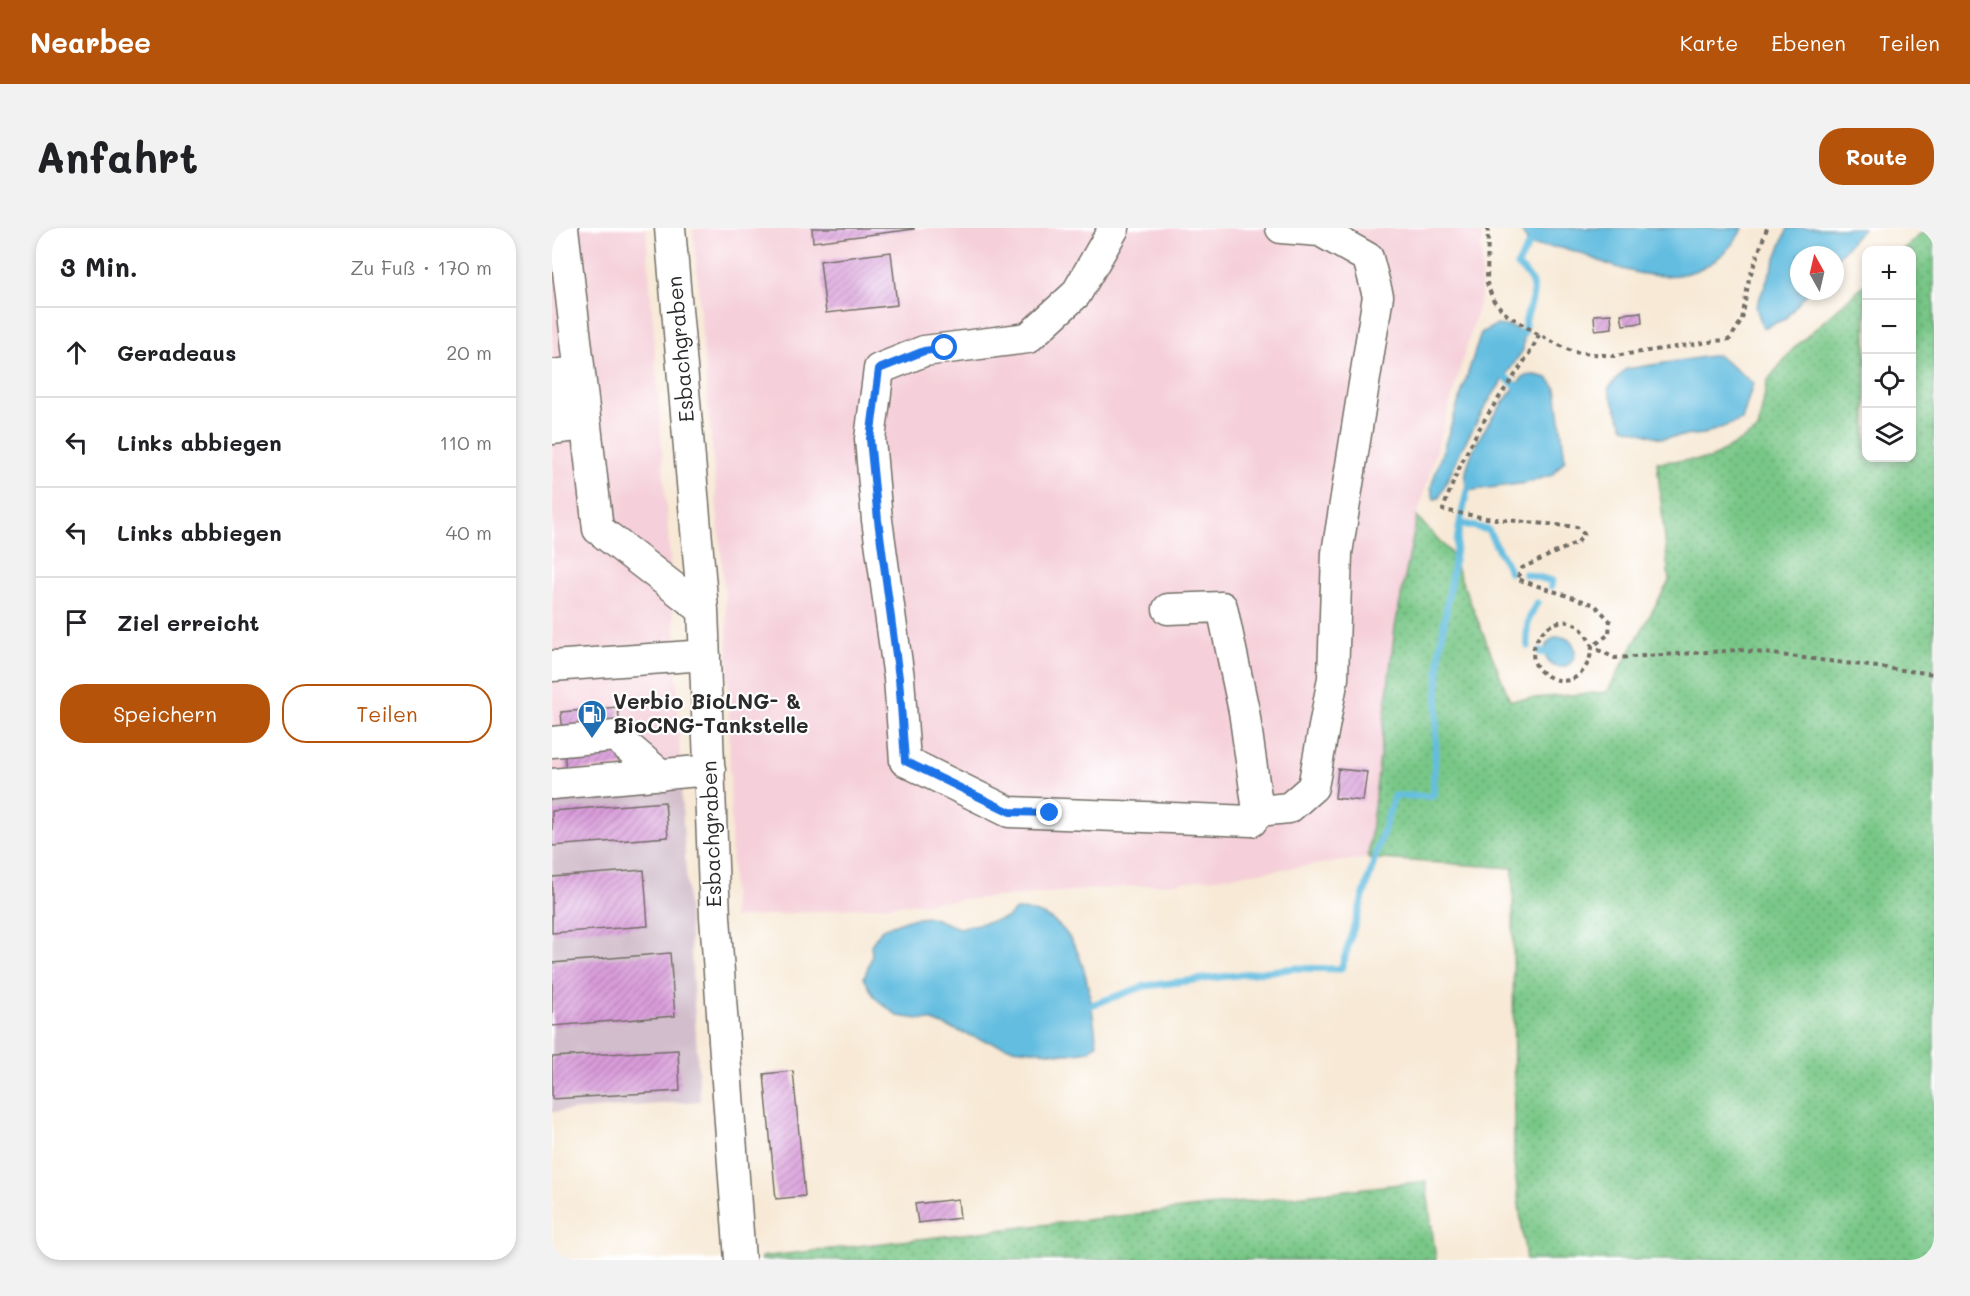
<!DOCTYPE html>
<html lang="de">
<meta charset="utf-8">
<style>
:root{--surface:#fff;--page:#f2f2f2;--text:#202124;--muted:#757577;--line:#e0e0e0;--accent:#b45309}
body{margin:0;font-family:Mali,sans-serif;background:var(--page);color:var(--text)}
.controls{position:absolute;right:18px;top:18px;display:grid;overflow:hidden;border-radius:12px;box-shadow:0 3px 9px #0003}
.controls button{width:54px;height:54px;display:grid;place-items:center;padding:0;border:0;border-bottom:2px solid var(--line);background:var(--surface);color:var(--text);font:30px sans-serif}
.compass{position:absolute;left:1238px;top:18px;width:54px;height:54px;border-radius:50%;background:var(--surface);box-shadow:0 3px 9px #0003;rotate:352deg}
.stop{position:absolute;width:18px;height:18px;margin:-14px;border:4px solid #1a73e8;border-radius:50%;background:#fff}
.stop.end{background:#1a73e8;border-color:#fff;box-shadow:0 2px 6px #0008}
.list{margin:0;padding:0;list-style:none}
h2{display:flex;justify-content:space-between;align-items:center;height:78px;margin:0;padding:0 24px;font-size:26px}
h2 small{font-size:20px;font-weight:400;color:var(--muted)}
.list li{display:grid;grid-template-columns:39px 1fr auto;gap:18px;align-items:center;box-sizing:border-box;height:90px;padding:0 24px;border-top:2px solid var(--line)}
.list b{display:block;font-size:22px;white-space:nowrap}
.list em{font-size:20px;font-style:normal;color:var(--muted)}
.actions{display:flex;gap:12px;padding:18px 24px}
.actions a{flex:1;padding:14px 0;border:2px solid var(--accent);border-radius:24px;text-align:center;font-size:21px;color:var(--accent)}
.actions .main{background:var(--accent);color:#fff}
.icon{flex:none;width:33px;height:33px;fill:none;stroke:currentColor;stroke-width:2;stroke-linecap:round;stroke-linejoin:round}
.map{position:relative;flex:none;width:1382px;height:1032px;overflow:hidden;border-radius:24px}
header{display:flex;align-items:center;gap:36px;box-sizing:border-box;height:84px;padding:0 30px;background:var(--accent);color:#fff}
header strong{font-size:28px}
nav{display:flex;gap:33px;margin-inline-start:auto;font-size:21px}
.intro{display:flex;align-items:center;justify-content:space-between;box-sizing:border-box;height:144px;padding:0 36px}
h1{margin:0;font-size:42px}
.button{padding:15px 27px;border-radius:24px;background:var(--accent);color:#fff;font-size:21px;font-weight:700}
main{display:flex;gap:36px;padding:0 36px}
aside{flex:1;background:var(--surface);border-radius:24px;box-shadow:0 3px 9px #0003}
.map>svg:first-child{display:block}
</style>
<header>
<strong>Nearbee</strong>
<nav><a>Karte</a><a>Ebenen</a><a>Teilen</a></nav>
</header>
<div class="intro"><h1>Anfahrt</h1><a class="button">Route</a></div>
<main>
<aside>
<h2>3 Min.<small>Zu Fuß · 170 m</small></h2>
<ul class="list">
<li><svg class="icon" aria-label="ahead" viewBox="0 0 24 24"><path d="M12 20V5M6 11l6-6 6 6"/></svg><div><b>Geradeaus</b></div><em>20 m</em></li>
<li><svg class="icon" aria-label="left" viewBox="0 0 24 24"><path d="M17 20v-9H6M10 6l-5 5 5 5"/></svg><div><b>Links abbiegen</b></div><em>110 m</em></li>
<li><svg class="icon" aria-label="left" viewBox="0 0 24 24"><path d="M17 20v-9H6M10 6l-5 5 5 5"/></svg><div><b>Links abbiegen</b></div><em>40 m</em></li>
<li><svg class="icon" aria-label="arrive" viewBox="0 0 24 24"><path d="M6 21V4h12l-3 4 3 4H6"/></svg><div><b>Ziel erreicht</b></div></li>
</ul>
<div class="actions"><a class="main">Speichern</a><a>Teilen</a></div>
</aside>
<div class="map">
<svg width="1382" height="1032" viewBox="0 0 1382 1032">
<defs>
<pattern id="grass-dots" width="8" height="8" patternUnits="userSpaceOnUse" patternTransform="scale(1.5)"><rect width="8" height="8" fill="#78c787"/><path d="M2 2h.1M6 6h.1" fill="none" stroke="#63a26f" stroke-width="1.8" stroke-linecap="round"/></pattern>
<pattern id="building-hatch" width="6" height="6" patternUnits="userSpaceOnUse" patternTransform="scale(1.5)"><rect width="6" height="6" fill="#d99cda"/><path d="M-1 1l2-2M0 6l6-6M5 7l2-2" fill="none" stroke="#b07fb1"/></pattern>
</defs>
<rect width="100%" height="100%" fill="#fff"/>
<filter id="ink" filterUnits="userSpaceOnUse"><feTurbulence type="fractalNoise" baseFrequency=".0167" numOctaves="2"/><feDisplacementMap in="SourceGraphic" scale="12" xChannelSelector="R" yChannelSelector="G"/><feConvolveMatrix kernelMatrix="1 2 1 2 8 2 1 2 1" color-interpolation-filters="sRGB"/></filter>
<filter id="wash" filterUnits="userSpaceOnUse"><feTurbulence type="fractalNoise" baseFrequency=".008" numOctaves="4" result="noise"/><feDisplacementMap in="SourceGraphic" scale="24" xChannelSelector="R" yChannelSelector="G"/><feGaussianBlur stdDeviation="1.35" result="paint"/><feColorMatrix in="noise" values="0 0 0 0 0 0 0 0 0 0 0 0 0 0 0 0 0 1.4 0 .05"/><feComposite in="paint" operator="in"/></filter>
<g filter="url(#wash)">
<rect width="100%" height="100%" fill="#f7e9d5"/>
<path fill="#f5cfd9" d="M0 0H94L124 415 129 562 0 572Z
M141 0H930L929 69 865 289 843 398 816 630 623 655 181 690 175 394Z"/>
<path fill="#d1bdcb" d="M129 562 148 873 0 884V572Z"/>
<path fill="url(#grass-dots)" stroke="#527959" stroke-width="1.5" d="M1376 0H1382V1032H974L962 937 961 640 816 630 843 399 865 289 898 324 958 472 1055 464 1117 353 1105 234 1158 231 1206 202 1215 153 1241 121 1314 55V230H1360V22H1350Z
M874 953 884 1032H209V1029Z"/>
<path fill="#63bde0" stroke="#477486" stroke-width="1.5" d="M968 0H1191C1161 53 1111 56 1058 37 1043 32 1029 24 1014 21 1002 18 989 19 977 17Z
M1236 0H1311L1283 32V27H1247V63H1257L1233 91 1211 100 1204 79Z
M944 97 960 99 972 105 971 122 936 174 910 220 887 270 882 271 879 259 929 105Z
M1165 127 1201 155 1190 192 1152 206 1109 210 1072 199 1056 161 1074 141Z
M983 147 996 150 1004 160 1013 232 1000 247 974 255 915 263C904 230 952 173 972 148Z
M993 424a15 15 0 1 1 30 0a15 15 0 1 1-30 0Z
M464 682C534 682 537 764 545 815L537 823 516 826 460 820 427 811 381 793 346 788 323 770 312 750 320 728 319 717 330 701 356 691 378 689 407 700 454 690Z"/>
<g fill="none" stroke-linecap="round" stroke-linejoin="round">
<path stroke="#63bde0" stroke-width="7" d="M972 105C972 77 997 61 965 38L977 17
M953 149 964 158
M915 263 908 295 936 302 958 344
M973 346 1000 353 999 358
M976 418C973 401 976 389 985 375
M988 424 993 425
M534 779 593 758 744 740 789 741 842 568H881L888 421 908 295"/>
</g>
<g id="blocks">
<path fill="url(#building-hatch)" d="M260 0H362V1L261 14Z
M339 24 345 77 274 85 268 33Z
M1089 84 1090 95 1071 97 1069 86Z
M1059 86 1060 100 1043 102 1042 87Z
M66 479 71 538 14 543 9 484Z
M786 541 815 544 811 573 783 570Z
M113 574 116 609 0 618V583Z
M92 642 96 698 0 705V649Z
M118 725 123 788 0 798V735Z
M126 822 128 863 0 871V829Z
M241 843 253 968 224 971 212 846Z
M406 971 408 990 366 995 363 976Z"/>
</g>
</g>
<g filter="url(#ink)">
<use href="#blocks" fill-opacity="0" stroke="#726e66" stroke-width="1.5"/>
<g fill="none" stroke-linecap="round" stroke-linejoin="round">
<g stroke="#726e66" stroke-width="33">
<path id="minor" d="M11 0 46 301 151 382
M118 0 151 382 163 689 188 1032
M562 0 524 66 476 110 372 123 327 141 318 211 325 292 347 450 353 533 457 584 700 593 706 583 737 580 761 559 781 450 785 325 826 68 816 30 768 3 729 0
M0 147 27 144
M0 172 30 168
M0 201 33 197
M616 381 670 379 692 483 706 583
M0 438 153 427
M0 514 63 508 109 547
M0 556 158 542"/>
</g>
<path stroke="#726e66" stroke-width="4" stroke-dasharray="4.5 4.5" stroke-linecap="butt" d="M936 0 935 55 941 72 954 86 987 107 1021 124 1062 128 1178 111 1190 92 1197 51 1215 0
M987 107C975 133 957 154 942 177 920 210 903 246 891 282L934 290 1025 299 1032 306 1026 314 970 340 965 351 1043 377 1058 393 1057 406 1040 419C1015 354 949 431 1000 450 1023 460 1038 440 1040 419L1063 430 1188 422 1382 446"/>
<use href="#minor" stroke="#fff" stroke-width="30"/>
</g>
</g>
<g fill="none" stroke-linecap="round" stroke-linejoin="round" filter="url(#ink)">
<path stroke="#1a73e8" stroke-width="8" d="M393 120 372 123 327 141 318 211 326 292 347 450 353 533 458 584 498 585"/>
</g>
<defs>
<g id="fuel-pin" transform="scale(1.5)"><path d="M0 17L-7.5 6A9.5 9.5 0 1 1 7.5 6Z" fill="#1f6fb2" stroke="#fff"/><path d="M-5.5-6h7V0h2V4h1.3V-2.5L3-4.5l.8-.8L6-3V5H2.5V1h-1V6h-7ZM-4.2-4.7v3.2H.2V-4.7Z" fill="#fff"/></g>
</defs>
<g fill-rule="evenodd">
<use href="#fuel-pin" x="40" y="486"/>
</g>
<g text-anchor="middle" stroke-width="4.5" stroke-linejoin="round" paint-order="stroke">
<g font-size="21" fill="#2b2b2b" stroke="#fff">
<text transform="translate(129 121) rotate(-95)" y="7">Esbachgraben</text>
<text transform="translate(160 606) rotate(-92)" y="7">Esbachgraben</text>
</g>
<g font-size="21" font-weight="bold" fill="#2b2b2b" stroke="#fff" text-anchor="start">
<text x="61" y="481">Verbio BioLNG- &amp;<tspan x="61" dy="24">BioCNG-Tankstelle</tspan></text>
</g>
</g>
</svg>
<div class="controls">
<button>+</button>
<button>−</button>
<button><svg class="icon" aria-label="locate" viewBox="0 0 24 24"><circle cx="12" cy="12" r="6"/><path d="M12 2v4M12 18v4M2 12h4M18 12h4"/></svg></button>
<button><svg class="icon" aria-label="layers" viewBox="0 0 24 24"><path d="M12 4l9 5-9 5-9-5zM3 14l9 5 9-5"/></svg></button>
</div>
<svg class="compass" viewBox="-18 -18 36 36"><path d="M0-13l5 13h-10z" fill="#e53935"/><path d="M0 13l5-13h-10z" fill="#757577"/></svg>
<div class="stop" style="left:393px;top:120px"></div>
<div class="stop end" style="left:498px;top:585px"></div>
</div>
</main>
